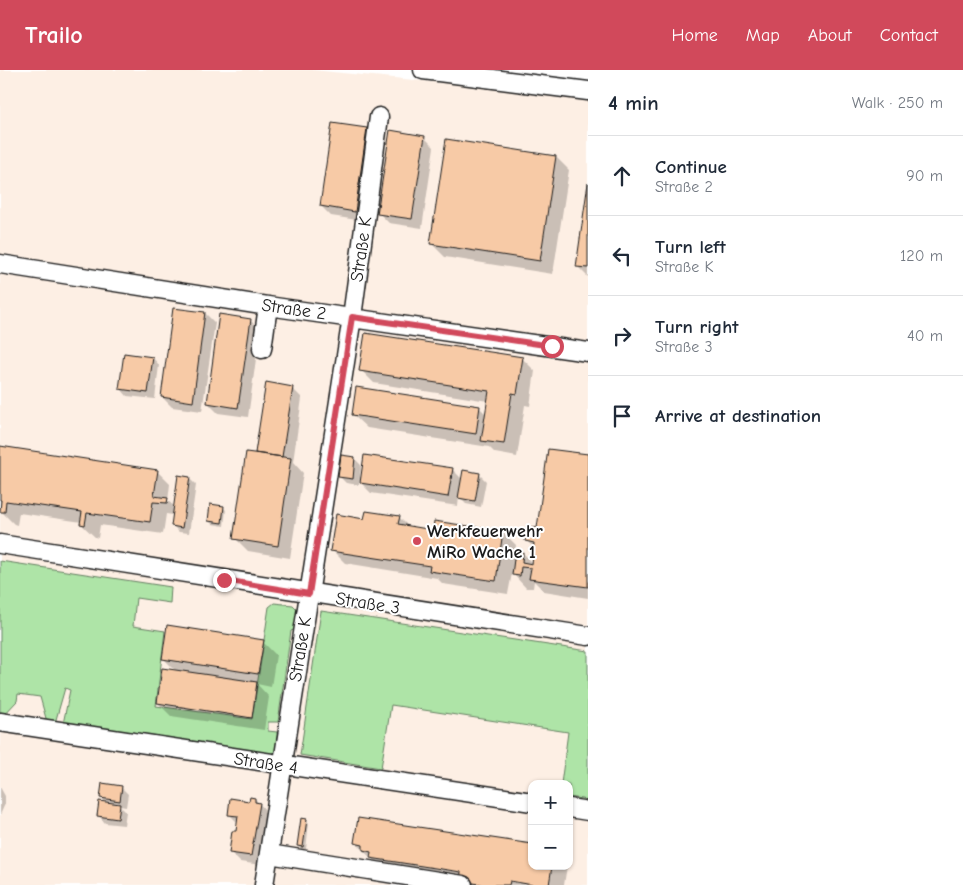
<!DOCTYPE html>
<meta charset="utf-8">
<style>
:root{--surface:#fff;--page:#f6f6f7;--text:#1f2937;--muted:#747a83;--line:#e0e1e3;--accent:#d1495b}
body{margin:0;font-family:"Comic Neue",sans-serif;background:var(--page);color:var(--text)}
.controls{position:absolute;right:15px;bottom:15px;display:grid;overflow:hidden;border-radius:10px;box-shadow:0 1px 4px #0004}
.controls button{width:45px;height:45px;display:grid;place-items:center;padding:0;border:0;border-bottom:1px solid var(--line);background:var(--surface);color:var(--text);font:25px sans-serif}
.stop{position:absolute;width:15px;height:15px;margin:-11px;border:4px solid #d1495b;border-radius:50%;background:#fff}
.stop.end{background:#d1495b;border-color:#fff;box-shadow:0 1px 5px #0008}
.list{margin:0;padding:0;list-style:none}
h2{display:flex;justify-content:space-between;align-items:center;height:65px;margin:0;padding:0 20px;font-size:21px}
h2 small{font-size:16px;font-weight:400;color:var(--muted)}
.list li{display:grid;grid-template-columns:32px 1fr auto;gap:15px;align-items:center;box-sizing:border-box;height:80px;padding:0 20px;border-top:1px solid var(--line)}
.list b{display:block;font-size:19px;white-space:nowrap}
.list p{margin:0;font-size:16px;white-space:nowrap;color:var(--muted)}
.list em{font-size:16px;font-style:normal;color:var(--muted)}
.icon{flex:none;width:28px;height:28px;fill:none;stroke:currentColor;stroke-width:2;stroke-linecap:round;stroke-linejoin:round}
.map{position:relative;flex:none;width:588px;height:815px;overflow:hidden}
header{display:flex;align-items:center;gap:30px;box-sizing:border-box;height:70px;padding:0 25px;background:var(--accent);color:#fff}
header strong{font-size:24px}
nav{display:flex;gap:28px;margin-inline-start:auto;font-size:18px}
main{display:flex}
aside{flex:1;background:var(--surface)}
.map>svg:first-child{display:block}
</style>
<header>
<strong>Trailo</strong>
<nav><a>Home</a><a>Map</a><a>About</a><a>Contact</a></nav>
</header>
<main>
<div class="map">
<svg width="588" height="815" viewBox="0 0 588 815">
<rect width="100%" height="100%" fill="#fff"/>
<filter id="ink" filterUnits="userSpaceOnUse"><feTurbulence type="fractalNoise" baseFrequency=".02" numOctaves="2"/><feDisplacementMap in="SourceGraphic" scale="10" xChannelSelector="R" yChannelSelector="G"/><feConvolveMatrix kernelMatrix="1 2 1 2 8 2 1 2 1" color-interpolation-filters="sRGB"/></filter>
<g filter="url(#ink)">
<path fill="#fdefe4" fill-rule="evenodd" d="M0 0H312L455 14 588 30V815H0ZM532 714H569V796H532Z"/>
<path fill="#aee4a7" stroke="#658062" d="M0 491 171 517 170 533 136 528 133 556 165 561 156 636 252 649 269 537 274 533 293 535 298 540V558L291 561 278 652H268V661L277 662C279 672 279 677 272 684L63 654 70 620 65 618 55 653 47 652 40 627 18 624 17 631 2 647H0Z
M321 541 588 581V730L569 727V714H561L568 662 391 635 381 698 300 685Z"/>
<path fill="#0003" d="M367 60 377 70 364 151 331 146 321 136Z
M424 67 434 77 422 158 389 153 379 143Z
M556 87 569 100 553 204 445 187 432 174Z
M588 122V207L577 196Z
M174 239 205 243 215 253 202 341 172 337 162 327Z
M250 250 260 260 248 347 218 343 208 333Z
M153 288 159 295 155 329 127 326 121 319Z
M522 288 535 301 530 336 525 335 517 387 495 383 489 377 367 358 353 345 479 337 486 344 488 331 374 313 361 300Z
M267 314 292 318 302 328 293 392 303 403 290 488 248 481 235 468 256 385Z
M0 377 157 401 170 414 168 431 175 437 189 408 196 415 189 463 179 462 172 455 173 445 166 444 163 464 100 455 98 468 95 467 81 454 82 452 19 443 17 455 14 454 0 440Z
M588 386V528L544 521 534 511 533 518H526L512 503 508 524 443 514 437 508 345 493 332 480 366 450 399 447 409 457 434 461 503 462 516 475 515 482 523 483 533 493 535 479 527 471 538 459Z
M342 387 355 389 361 395 360 407H362L452 399 463 410 479 404 486 411 481 437 466 434 459 427 458 436 371 423 359 411V415L346 413 340 407Z
M223 437 226 440 224 456 212 454 209 451Z
M263 572 276 585 271 617 257 614 269 627 264 660 171 646 158 633 176 601 164 589Z
M0 717 5 726V734L0 745Z
M121 717 128 724 126 737 120 736 126 742 124 755 105 753 99 746 107 733 101 728Z
M255 729 269 744 261 795 240 792 230 782 239 754 229 744Z
M306 750 309 753 306 779H301L298 776Z
M355 773 532 796H567L564 815H465L385 801Z"/>
<path fill="#f7caa6" stroke="#1c1c1c" d="M332 53 367 58 355 142 320 136Z
M390 60 425 66 412 149 377 144Z
M446 69 556 86 540 191 430 174Z
M588 113V198L576 197Z
M173 238 205 242 193 332 161 327Z
M219 244 251 249 238 338 207 333Z
M365 263 523 287 517 324 512 323 504 374 481 371 489 321 359 301Z
M124 283 153 287 148 323 119 319Z
M266 312 293 317 282 387 255 383Z
M356 317 480 336 476 364 352 345Z
M0 376 158 400 154 426 168 428 167 433 153 432 150 452 87 443 85 455 80 454 82 442 6 431 5 442H0L1 430H0Z
M548 379 588 384V517L529 509 531 498 521 497 520 506 512 505 515 481 523 482 522 492 532 494 534 473 525 471 527 456 537 458Z
M246 382 291 388 278 476 233 469Z
M341 385 355 387 353 409 338 407Z
M364 385 453 398 448 427 360 413Z
M463 400 480 403 475 431 458 428Z
M178 405 190 407 182 458 171 456Z
M210 434 224 436 222 453 208 451Z
M366 441 400 446 398 454 433 460 434 451 503 461 496 511 429 501 430 496 330 481 336 444 364 449Z
M167 555 264 570 258 604 162 589Z
M162 598 257 612 252 648 157 633Z
M102 713 122 716 120 731 100 728Z
M250 727 255 728V732L260 733 251 786 229 783 232 761H236L238 746 228 745 230 728 249 731Z
M99 731 120 734 118 749 97 746Z
M301 748 307 749 303 777 297 776Z
M358 748 532 774V796H552L549 815H533L510 811 509 815H486L460 811 461 802 370 788 371 782 363 780V775L354 773Z"/>
<g fill="none" stroke-linecap="round" stroke-linejoin="round">
<g stroke="#1c1c1c" stroke-width="21">
<path id="minor" d="M423 0 588 21
M0 194 268 236 588 282
M262 279 268 236
M0 474 588 566
M0 652 532 732
M569 738 588 741
M269 784 463 815
M264 815 352 247 379 47"/>
</g>
<use href="#minor" stroke="#fff" stroke-width="18"/>
</g>
</g>
<g fill="none" stroke-linecap="round" stroke-linejoin="round" filter="url(#ink)">
<path stroke="#d1495b" stroke-width="6" d="M224 510 309 524 352 247 552 276"/>
</g>
<circle fill="#d1495b" stroke="#fff" stroke-width="2" cx="417" cy="471" r="5"/>
<g text-anchor="middle" stroke-width="4" stroke-linejoin="round" paint-order="stroke">
<g font-size="18" fill="#1c1c1c" stroke="#fff">
<text transform="translate(361 179) rotate(-82)" y="6">Straße K</text>
<text transform="translate(294 239) rotate(8)" y="6">Straße 2</text>
<text transform="translate(368 533) rotate(9)" y="6">Straße 3</text>
<text transform="translate(300 579) rotate(-81)" y="6">Straße K</text>
<text transform="translate(266 693) rotate(9)" y="6">Straße 4</text>
</g>
<g font-size="18" font-weight="bold" fill="#1c1c1c" stroke="#fff" text-anchor="start">
<text x="427" y="467">Werkfeuerwehr<tspan x="427" dy="21">MiRo Wache 1</tspan></text>
</g>
</g>
</svg>
<div class="controls">
<button>+</button>
<button>−</button>
</div>
<div class="stop" style="left:552px;top:276px"></div>
<div class="stop end" style="left:224px;top:510px"></div>
</div>
<aside>
<h2>4 min<small>Walk · 250 m</small></h2>
<ul class="list">
<li><svg class="icon" aria-label="ahead" viewBox="0 0 24 24"><path d="M12 20V5M6 11l6-6 6 6"/></svg><div><b>Continue</b><p>Straße 2</p></div><em>90 m</em></li>
<li><svg class="icon" aria-label="left" viewBox="0 0 24 24"><path d="M17 20v-9H6M10 6l-5 5 5 5"/></svg><div><b>Turn left</b><p>Straße K</p></div><em>120 m</em></li>
<li><svg class="icon" aria-label="right" viewBox="0 0 24 24"><path d="M7 20v-9h11M14 6l5 5-5 5"/></svg><div><b>Turn right</b><p>Straße 3</p></div><em>40 m</em></li>
<li><svg class="icon" aria-label="arrive" viewBox="0 0 24 24"><path d="M6 21V4h12l-3 4 3 4H6"/></svg><div><b>Arrive at destination</b></div></li>
</ul>
</aside>
</main>
